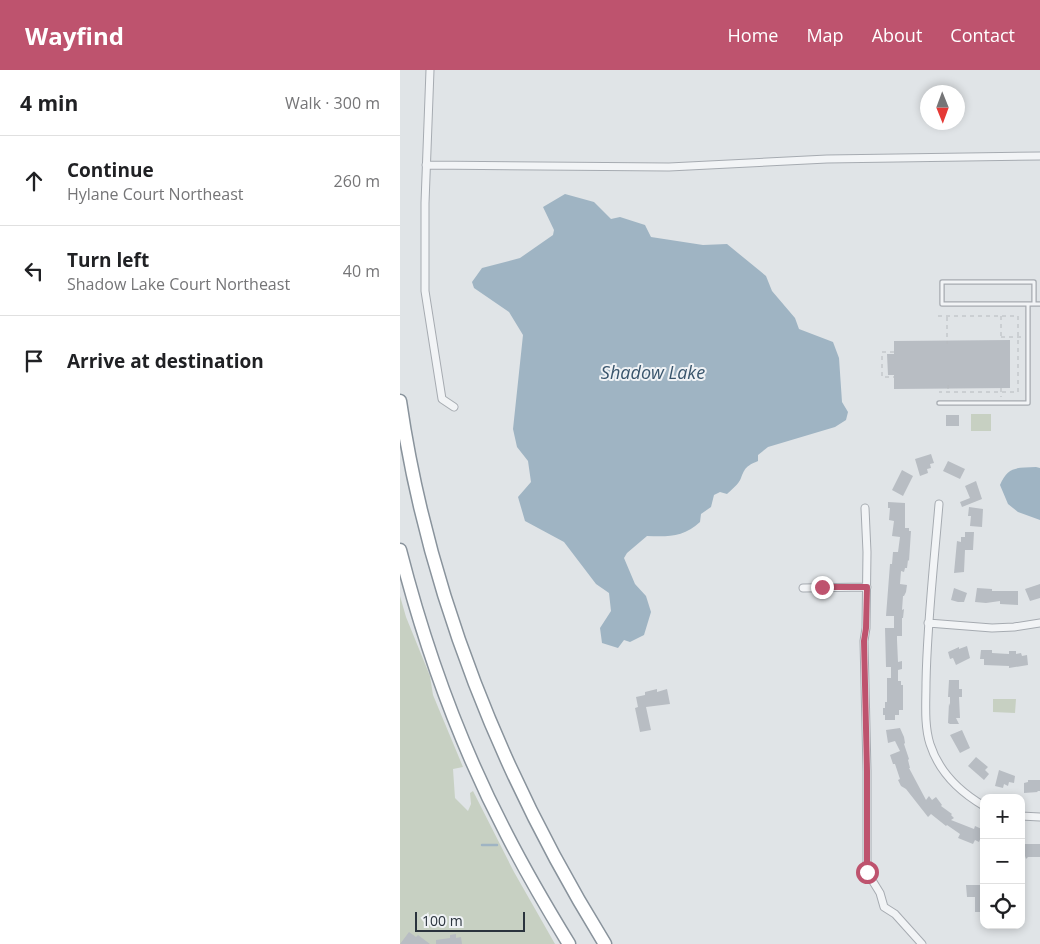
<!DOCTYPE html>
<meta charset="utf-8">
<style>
:root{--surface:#fff;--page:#f2f2f2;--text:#202124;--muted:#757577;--line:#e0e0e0;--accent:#be536e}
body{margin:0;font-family:"Open Sans",sans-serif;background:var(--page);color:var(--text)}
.controls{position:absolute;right:15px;bottom:15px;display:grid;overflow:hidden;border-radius:10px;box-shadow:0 2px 8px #0003}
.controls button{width:45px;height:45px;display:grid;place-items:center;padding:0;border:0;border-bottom:1px solid var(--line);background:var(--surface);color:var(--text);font:25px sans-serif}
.compass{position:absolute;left:520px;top:15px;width:45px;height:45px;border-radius:50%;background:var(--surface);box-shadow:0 2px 8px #0003;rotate:179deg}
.scale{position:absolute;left:15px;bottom:12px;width:110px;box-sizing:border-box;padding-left:5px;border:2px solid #2a333d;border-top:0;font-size:14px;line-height:18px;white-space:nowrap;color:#2a333d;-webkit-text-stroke:4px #eff2f5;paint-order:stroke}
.stop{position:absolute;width:15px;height:15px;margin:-11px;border:4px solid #be536e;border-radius:50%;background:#fff}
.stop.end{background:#be536e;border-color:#fff;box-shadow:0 1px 5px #0008}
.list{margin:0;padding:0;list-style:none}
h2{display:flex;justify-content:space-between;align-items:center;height:65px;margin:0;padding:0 20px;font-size:21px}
h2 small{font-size:16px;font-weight:400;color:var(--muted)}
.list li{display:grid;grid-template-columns:32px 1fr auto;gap:15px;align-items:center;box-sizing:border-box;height:90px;padding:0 20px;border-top:1px solid var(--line)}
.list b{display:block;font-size:19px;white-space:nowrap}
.list p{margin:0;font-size:16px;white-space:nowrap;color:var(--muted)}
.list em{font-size:16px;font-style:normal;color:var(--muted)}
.icon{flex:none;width:28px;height:28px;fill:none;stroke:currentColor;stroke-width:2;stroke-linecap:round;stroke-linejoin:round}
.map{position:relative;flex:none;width:640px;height:874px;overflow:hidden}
header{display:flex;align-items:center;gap:30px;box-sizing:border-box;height:70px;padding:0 25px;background:var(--accent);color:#fff}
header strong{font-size:24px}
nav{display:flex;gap:28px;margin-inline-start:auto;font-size:18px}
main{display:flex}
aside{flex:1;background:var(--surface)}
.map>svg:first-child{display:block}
</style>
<header>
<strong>Wayfind</strong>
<nav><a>Home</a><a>Map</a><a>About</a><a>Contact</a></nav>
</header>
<main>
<aside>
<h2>4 min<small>Walk · 300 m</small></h2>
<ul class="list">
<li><svg class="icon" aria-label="ahead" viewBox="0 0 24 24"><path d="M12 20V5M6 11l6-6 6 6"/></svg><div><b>Continue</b><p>Hylane Court Northeast</p></div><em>260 m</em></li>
<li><svg class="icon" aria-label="left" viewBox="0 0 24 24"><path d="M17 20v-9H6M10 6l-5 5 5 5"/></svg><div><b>Turn left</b><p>Shadow Lake Court Northeast</p></div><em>40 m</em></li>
<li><svg class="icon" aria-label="arrive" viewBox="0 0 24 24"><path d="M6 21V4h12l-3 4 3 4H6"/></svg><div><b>Arrive at destination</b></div></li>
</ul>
</aside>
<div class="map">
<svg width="640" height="874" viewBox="0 0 640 874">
<rect width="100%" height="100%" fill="#e0e4e7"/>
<path fill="#c7d0c2" d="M571 344H591V361H571Z
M0 526 6 547 30 606 33 625 63 697 53 699 55 728 68 741 71 734 70 723 73 721 114 802 155 874H0Z
M593 629H616L615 643 593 642Z"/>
<path fill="#9fb4c3" d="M165 124 194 132 211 149 220 147 245 155 251 167 303 175 327 174 366 206 372 221 395 248 399 259 433 272 439 288 442 332 448 342 446 350 435 357 368 377 358 385V391C346 396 345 398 341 408 339 414 331 420 327 424L320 422 314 425 311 437 301 444 300 452C284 467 268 467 247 466L227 483 224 488 235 514 246 526 251 542 244 565 230 572 224 570 218 578 202 573 200 558 211 541 209 523 196 514 164 472 125 451 118 427 131 412 128 391 117 377 113 359 123 265 109 242 74 218 72 212 82 198 120 188 153 165 154 160 143 137Z
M636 397 640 398V450L618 442 608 434 600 415C608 396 617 398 636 397Z"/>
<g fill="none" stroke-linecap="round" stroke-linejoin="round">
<path stroke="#9fb4c3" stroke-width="2.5" d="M82 775H97"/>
</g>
<path fill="#b8bdc3" d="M610 270V318L494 319V305H488L487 284H494V271Z
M546 345H559V356H546Z
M531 384 534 393 530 394 531 398 527 399 528 403 520 406 515 389Z
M548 391 565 399 560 409 543 401Z
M502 400 513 406 503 426 492 420Z
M576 411 582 429 562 437 560 432 570 428 565 416Z
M488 432 505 433V458H509V461H511L509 491 508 490 507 498H505L504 502 501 501 500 514 507 515 506 522 504 526H503L502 540 504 539 503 548H502V566H497V570L498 592 502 591V599L498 600V611H501V615H503V640H499V645H495V650H485V645H483V638H485V632H487V608H491V597H486L485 558H494V546H486L490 494H492L493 482H498L500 467 492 466 494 451 489 450 490 438H488Z
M569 437 583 439 582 457 570 456 571 446H568Z
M565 462H574L573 480H565L564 502 554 503 557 471 561 472V467H565Z
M640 514V528L630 531 625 519Z
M554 518 567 523 564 532H558L551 530Z
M577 518 592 519V521H618V535L600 534V531L586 533 575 532Z
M567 576 570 588 556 595 553 588 550 589 548 582 559 577V579Z
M581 580H592V583L609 584V581H616V584L621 583 622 586 627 585 628 595 609 598V596L584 595V589H580Z
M549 610H559V619H562V627H559L560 648H556L559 654H550L548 653 549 633 550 636V627H548Z
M257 619V622L267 619 270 634 246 637 251 660 240 662 235 638 238 637 236 627 245 625V622Z
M500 658 504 667 505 673 504 674 509 689 508 690 510 698H509L526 730 529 726 532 730 536 727 542 735 541 736 552 744 551 745 554 748 551 750 574 759 575 756 584 760 579 772 575 770 573 774 558 768 560 764 547 755 546 756 531 744 528 747 506 719 501 716 498 710 500 709 495 694H493L490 685 500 681 495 671 488 673 486 660Z
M562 660 570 678 560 683 550 665Z
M576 687 588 697 585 700 589 704 584 710 568 696Z
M599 700 615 706 614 713 609 712 608 716 604 714 603 718 595 716Z
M628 710H640V721H637L638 722 624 723V713L628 712Z
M621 774H640V787H628L626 789 625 786H621Z
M566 815H580V821L584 820V842H575V827H567Z
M9 862 16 867 18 865 30 874H0Z
M56 864V868L61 867 62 874H36V870L50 868V865Z"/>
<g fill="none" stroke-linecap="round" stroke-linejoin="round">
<g stroke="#a6abb1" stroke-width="5.5">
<path id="lane" d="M634 234V212H542V234H640
M539 333H628V234"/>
</g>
<g stroke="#a6abb1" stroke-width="9">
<path id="street" d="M30 0 25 133V221L42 329 54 337
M26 95 269 97 427 89 640 86
M539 434C534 494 527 553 526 613 526 633 524 655 530 674 539 702 560 722 584 736
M465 438 467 482 466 558 464 571 467 701V802L480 823 484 837 495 844 522 874
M403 518 467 517
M528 553 592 558 614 557 640 553
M621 746 640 747"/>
</g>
<g stroke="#89939c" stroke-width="15">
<path id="highway" d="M0 331C28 524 103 709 205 874
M0 480C25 578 60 675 107 765 126 802 147 838 169 874"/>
</g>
<path stroke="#b6babe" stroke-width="1" stroke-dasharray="4 4" stroke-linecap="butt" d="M538 246H618V322H539
M601 246V270
M547 247V274
M601 267H622
M494 282H482V307H494
M548 315V321
M601 318V327"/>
<use href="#lane" stroke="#f2f4f6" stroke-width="3"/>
<use href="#street" stroke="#f2f4f6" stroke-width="7"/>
<use href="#highway" stroke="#fff" stroke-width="12"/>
</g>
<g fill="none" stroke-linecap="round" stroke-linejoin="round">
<path stroke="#be536e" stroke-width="6" d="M422 517H467L466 558 464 571 467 701V802"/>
</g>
<g text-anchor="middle" stroke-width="4" stroke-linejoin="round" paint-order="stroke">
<g font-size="18" font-style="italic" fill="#39556c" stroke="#eff2f5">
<text x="253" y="309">Shadow Lake</text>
</g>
</g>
</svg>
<div class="controls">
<button>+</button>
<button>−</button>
<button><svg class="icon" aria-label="locate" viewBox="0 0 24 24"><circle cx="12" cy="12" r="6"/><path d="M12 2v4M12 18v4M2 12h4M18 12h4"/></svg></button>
</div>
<svg class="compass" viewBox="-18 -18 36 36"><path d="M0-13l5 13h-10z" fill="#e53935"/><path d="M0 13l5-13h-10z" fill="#757577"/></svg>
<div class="scale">100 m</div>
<div class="stop" style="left:467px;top:802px"></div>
<div class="stop end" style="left:422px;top:517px"></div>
</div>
</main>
